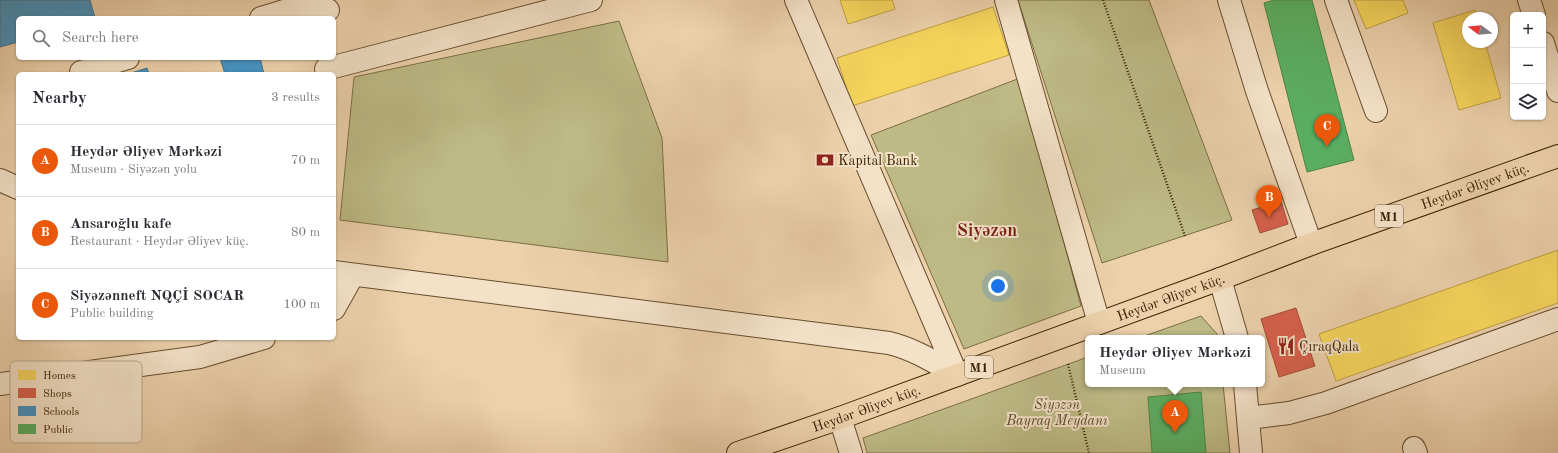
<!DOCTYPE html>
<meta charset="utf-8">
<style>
:root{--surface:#fff;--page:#f7f7f7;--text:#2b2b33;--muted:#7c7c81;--line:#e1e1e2;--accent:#ea580c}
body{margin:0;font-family:"Old Standard TT",serif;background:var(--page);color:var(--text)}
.controls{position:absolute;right:12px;top:12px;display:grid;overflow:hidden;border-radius:6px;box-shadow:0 1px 3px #0004}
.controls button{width:36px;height:36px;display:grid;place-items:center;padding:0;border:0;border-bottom:1px solid var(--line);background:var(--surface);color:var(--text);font:20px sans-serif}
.compass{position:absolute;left:1462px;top:12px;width:36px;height:36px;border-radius:50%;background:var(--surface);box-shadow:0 1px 3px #0004;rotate:286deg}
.you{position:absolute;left:998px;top:286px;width:14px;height:14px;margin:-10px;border:3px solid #fff;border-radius:50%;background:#1a73e8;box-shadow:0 0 0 6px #1a73e833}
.badge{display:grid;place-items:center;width:26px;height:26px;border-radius:50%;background:var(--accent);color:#fff;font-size:13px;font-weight:700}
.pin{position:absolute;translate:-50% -33px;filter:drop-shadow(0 1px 2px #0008)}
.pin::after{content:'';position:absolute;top:21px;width:14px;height:12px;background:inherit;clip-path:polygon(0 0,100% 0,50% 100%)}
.popup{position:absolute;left:1085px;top:335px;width:180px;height:52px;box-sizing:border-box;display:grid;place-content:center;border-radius:6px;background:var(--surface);filter:drop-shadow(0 1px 3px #0005);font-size:13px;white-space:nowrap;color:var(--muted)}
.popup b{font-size:15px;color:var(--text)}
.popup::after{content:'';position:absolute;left:50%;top:100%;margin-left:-8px;border:8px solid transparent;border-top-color:var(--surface)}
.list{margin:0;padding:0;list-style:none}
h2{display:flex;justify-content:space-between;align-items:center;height:52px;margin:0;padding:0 16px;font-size:17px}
h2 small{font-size:13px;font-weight:400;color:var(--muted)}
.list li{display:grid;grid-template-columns:26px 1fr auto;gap:12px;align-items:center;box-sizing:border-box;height:72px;padding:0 16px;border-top:1px solid var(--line)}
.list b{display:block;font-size:15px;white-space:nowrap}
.list p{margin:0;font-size:13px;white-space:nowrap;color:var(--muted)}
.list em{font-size:13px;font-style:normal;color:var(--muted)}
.icon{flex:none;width:22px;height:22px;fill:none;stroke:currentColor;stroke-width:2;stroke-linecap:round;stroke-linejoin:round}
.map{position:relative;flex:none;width:1558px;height:453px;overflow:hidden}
.search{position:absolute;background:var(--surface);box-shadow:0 1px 3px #0004;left:16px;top:16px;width:320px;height:44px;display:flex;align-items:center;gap:10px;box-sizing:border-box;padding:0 14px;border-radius:6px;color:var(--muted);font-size:15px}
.panel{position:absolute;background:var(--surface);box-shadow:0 1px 3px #0004;left:16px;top:72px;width:320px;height:268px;border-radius:6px}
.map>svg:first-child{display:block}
</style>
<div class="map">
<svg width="1558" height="453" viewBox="0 0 1558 453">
<rect width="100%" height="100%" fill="#ecd1ab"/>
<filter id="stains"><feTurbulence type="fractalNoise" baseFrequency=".005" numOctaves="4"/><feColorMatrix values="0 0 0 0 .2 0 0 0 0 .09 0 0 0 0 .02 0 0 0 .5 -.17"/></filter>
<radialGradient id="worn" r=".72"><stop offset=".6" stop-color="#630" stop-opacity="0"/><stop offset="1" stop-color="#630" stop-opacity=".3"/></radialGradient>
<path fill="#bdba85" stroke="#7c6e43" d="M1018 0H1149L1232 220 1102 263Z
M619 21 662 138 668 262 340 220 354 77Z
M1020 78 1081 306 964 349 871 135Z
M1201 316 1217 334V338H1139Z
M1088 357V384H1223L1230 453H867L863 438Z"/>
<path fill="#f6d55c" stroke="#be9f41" d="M840 0H892L895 9 848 24Z
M1354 0H1403L1408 13 1366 29Z
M993 7 1009 55 852 106 837 58Z
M1475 10 1478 18H1468V42H1485L1501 98 1459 110 1433 23Z
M1558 250V303L1336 381 1319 334Z"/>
<path fill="#d6604d" stroke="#a74d36" d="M1281 201 1288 224 1260 233 1252 210Z
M1296 308 1315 366 1279 377 1261 319Z"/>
<path fill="#4393c3" stroke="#407189" d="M0 0H90L95 18H18V42L0 47Z
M220 58H260L264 74H225Z
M147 68 149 74H128Z"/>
<path fill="#5aae61" stroke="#508444" d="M1274 0H1312L1354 160 1307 172 1264 3Z
M1201 392 1206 453H1152L1148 397Z"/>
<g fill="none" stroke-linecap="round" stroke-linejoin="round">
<g stroke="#664d2c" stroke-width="24">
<path id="minor" d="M796 0 957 375
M1006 0 1099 323
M1229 0 1257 91 1311 244
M1336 0 1376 111
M1529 0 1534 15
M261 18 294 8 328 10
M1543 43 1558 91
M326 69 591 0
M81 72 128 58
M0 180 18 188
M334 272 889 343C914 349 934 362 957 375
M1220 279 1237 338
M334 309 353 275
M0 384 200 357 264 338
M1245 384 1251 453
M840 418 851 453
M1248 418 1289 413 1326 403 1558 319
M1414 448 1416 453"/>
</g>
<g stroke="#3a2101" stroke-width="24">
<g id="major">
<path id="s1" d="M738 453 840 418 957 375 1220 279 1311 244 1558 156"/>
</g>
</g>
<path stroke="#3a2101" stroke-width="2.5" stroke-dasharray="1 2" stroke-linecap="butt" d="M1103 0 1185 236
M1068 364 1089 453"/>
<use href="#minor" stroke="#f3e1c8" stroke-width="22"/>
<use href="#major" stroke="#ecd1ab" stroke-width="22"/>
</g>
<defs>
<g id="bank-bare" transform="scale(1.38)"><path d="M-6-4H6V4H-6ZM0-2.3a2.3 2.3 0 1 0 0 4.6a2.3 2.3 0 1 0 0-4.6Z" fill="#8f2418" stroke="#f3e1c8" stroke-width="2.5" paint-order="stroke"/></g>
<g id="restaurant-bare" transform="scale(1.38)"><path d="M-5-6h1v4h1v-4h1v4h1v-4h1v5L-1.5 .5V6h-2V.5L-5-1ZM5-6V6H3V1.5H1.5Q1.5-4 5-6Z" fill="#8f2418" stroke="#f3e1c8" stroke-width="2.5" paint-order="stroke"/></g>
</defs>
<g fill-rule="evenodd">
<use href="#bank-bare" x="825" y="160"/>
<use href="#restaurant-bare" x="1286" y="346"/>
</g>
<g text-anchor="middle" stroke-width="4" stroke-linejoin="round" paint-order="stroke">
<g fill="#f3e1c8" stroke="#725b3d" stroke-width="1">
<rect x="1375" y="205" width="28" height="22" rx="3"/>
<rect x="965" y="356" width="28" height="22" rx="3"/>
</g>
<g font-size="13" font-weight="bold" fill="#3a2101">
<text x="1389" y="221">M1</text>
<text x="979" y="372">M1</text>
</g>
<g font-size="14" fill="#3a2101" stroke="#f3e1c8" text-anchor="start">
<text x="838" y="165">Kapital Bank</text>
<text x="1299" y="351">ÇıraqQala</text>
</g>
<g font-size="14" fill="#3a2101" stroke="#f3e1c8">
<text dy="5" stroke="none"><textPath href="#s1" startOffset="784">Heydər Əliyev küç.</textPath></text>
<text dy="5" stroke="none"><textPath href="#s1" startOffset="460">Heydər Əliyev küç.</textPath></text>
<text dy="5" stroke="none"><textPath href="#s1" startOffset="136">Heydər Əliyev küç.</textPath></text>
</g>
<g font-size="14" font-style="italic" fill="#5b4722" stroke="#f3e1c8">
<text x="1057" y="409">Siyəzən<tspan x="1057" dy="16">Bayraq Meydanı</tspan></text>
</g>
<g font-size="18" font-weight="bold" fill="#7a1f14" stroke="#f3e1c8">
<text x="987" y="236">Siyəzən</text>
</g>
</g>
<rect x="10" y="361" width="132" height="82" rx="6" fill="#f3e1c8" stroke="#bca78c" stroke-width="1"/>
<rect x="18" y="370" width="18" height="10" fill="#f6d55c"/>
<rect x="18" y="388" width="18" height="10" fill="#d6604d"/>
<rect x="18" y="406" width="18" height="10" fill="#4393c3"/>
<rect x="18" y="424" width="18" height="10" fill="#5aae61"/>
<g font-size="11" fill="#3a2101">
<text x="43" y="379">Homes</text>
<text x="43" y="397">Shops</text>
<text x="43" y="415">Schools</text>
<text x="43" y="433">Public</text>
</g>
<rect width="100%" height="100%" filter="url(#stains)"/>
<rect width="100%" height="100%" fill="url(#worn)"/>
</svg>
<div class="controls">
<button>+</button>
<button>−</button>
<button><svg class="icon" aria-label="layers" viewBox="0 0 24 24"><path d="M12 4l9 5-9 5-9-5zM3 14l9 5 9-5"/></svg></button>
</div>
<svg class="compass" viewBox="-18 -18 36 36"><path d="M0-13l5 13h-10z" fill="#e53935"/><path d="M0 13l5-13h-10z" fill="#7c7c81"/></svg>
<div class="you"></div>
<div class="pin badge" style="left:1175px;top:433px">A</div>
<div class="popup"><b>Heydər Əliyev Mərkəzi</b>Museum</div>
<div class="pin badge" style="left:1269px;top:218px">B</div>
<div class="pin badge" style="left:1327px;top:147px">C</div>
<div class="search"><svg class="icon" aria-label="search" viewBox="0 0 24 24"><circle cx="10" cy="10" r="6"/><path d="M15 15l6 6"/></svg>Search here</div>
<section class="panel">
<h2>Nearby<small>3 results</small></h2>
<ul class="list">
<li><span class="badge">A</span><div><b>Heydər Əliyev Mərkəzi</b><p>Museum · Siyəzən yolu</p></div><em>70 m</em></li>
<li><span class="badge">B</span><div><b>Ansaroğlu kafe</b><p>Restaurant · Heydər Əliyev küç.</p></div><em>80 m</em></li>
<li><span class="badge">C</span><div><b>Siyəzənneft NQÇİ SOCAR</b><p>Public building</p></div><em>100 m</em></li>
</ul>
</section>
</div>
